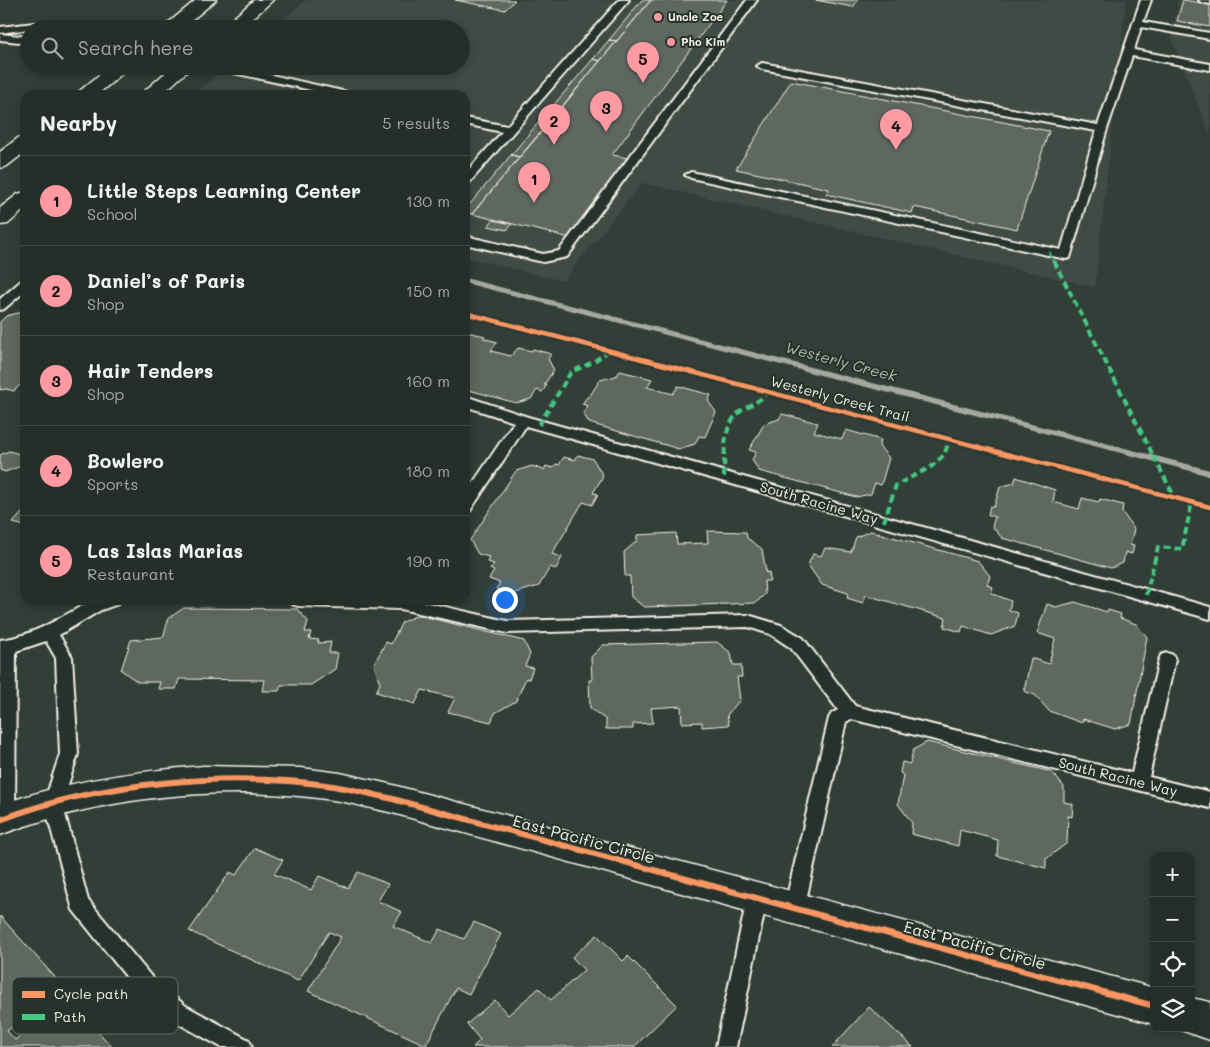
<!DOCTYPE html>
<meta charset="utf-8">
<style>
:root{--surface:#262e2a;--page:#2e3632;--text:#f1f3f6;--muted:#a4a8a8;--line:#424a47;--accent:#ff9aa2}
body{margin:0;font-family:Mali,sans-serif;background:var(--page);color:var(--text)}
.controls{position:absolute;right:15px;bottom:15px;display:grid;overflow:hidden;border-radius:10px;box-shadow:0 2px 12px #0003}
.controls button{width:45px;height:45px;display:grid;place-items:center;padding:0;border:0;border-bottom:1px solid var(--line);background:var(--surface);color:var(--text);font:25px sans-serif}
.you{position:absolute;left:504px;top:599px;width:18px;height:18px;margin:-12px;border:4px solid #fff;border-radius:50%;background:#1a73e8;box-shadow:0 0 0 8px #1a73e833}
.badge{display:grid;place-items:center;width:32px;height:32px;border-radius:50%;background:var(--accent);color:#111;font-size:16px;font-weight:700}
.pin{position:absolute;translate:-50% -41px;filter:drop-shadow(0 1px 2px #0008)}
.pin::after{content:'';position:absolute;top:26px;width:18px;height:15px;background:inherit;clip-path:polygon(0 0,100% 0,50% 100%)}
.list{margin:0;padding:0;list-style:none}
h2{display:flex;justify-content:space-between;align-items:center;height:65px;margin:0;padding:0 20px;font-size:21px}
h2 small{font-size:16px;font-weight:400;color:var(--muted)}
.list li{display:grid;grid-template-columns:32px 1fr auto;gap:15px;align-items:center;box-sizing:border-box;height:90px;padding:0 20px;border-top:1px solid var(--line)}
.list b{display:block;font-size:19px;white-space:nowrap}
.list p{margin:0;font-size:16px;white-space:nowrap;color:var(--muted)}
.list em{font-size:16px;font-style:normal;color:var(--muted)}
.icon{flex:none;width:28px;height:28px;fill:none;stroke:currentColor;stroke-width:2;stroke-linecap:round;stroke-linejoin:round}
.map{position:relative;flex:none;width:1210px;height:1047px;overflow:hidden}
.search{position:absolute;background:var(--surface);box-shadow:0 2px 12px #0003;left:20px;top:20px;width:450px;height:55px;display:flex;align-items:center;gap:12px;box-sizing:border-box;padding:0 18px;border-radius:28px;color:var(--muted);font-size:19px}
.panel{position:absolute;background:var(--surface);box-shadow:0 2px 12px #0003;left:20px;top:90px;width:450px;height:515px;border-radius:15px}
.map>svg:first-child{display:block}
</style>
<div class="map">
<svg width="1210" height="1047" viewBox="0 0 1210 1047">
<rect width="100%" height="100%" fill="#323e38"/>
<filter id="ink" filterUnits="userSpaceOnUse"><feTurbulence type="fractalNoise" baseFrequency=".02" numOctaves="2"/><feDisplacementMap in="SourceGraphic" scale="10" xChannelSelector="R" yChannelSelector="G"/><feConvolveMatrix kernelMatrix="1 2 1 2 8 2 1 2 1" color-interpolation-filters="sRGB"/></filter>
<g filter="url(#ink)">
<path fill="#404b44" d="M306 0H1126L1095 287 642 183 563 281 465 257V95H193L227 66H461V29H272Z
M1179 0H1210V134L1171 37Z"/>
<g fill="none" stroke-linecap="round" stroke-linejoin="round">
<path fill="#a6a9a1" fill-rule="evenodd" d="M465 278 1210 470V476L465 283Z"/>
</g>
<path fill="#5f6861" stroke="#f4f1e8" d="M455 0H515L505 10Z
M642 0H651L617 41 609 40Z
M651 0H727L612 155 628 158 570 238 472 214Z
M815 0H858L853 7Z
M1183 0 1210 4V27L1177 21Z
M609 40 617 41 600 61 593 59Z
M593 59 600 61 549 123 540 121Z
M791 81 1049 131 1017 229 914 207 912 213 826 194 829 189 736 169Z
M540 121 549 123 520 157 511 155Z
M511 155 520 157 472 214 465 213V210Z
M493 220 512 224 507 230 488 226Z
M22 312 25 313V380L14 391 6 389 0 390V322L6 316Z
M467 332 485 336 483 338 497 342 491 351 511 356 518 348 532 351 533 349 551 354 548 359 554 370 544 385H547L542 392 537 390 531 399 516 403 465 389V335Z
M620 371 652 379 647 387 673 394 678 386 711 395 708 401 716 412 705 437 699 436 695 444 679 449 589 423 583 413 588 406 582 404 587 397H589L600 380 616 376Z
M782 414 818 423 814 432 842 439 846 430 881 440 879 446 889 458 881 485 875 483 871 494 856 497 759 471 752 460 756 452 749 450 764 424 779 419Z
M9 451 23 455 21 466 5 472 0 470V455Z
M578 455 593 459 603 476 593 493 598 494 592 505 583 502 552 554 562 557 556 569 550 567 539 586 512 594 496 589 500 583 489 579 494 571 490 569 494 564 487 562 489 557 478 554 470 540 516 471 532 466 544 470 546 466 553 468 556 464 559 465 564 457 575 460Z
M1016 477 1055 490 1053 502 1079 509 1082 498 1099 502 1100 499 1123 505 1122 512 1134 529 1130 545 1134 546 1132 554 1125 552 1123 563 1111 568 1002 538 992 526 995 517 988 515 990 506 994 507 1000 487 1014 483Z
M25 510V526L13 523 19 516Z
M707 531 746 532 747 538 762 549 766 573 769 572 770 581H764L765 594 760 599 755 603 644 607 631 597 630 576H625L624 552 637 541V535L676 533 677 544 708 543Z
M871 531 978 561 990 576 987 585 993 587 991 593 1011 601 1009 610 1018 613 1015 626 991 635 963 626 961 632 944 627 946 618 866 595 863 603 847 598 848 593 822 585 808 565 813 554 821 556 825 548 851 552 856 537Z
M1075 602 1107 612 1108 610 1121 614 1120 618 1136 624 1147 637 1131 724 1115 729 1083 719 1082 723 1049 711 1035 695 1024 691 1031 658 1049 664 1055 639 1037 633 1047 604 1056 607Z
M184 608 297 609 308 621 305 632H311L309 639 319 640 318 643 331 642 329 653H338L335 669 311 685H281L279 691H262L264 680 179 679 176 689H158L160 682H138L121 670 131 640 163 637 169 618Z
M418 615 524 641 530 654 525 666 533 668 529 679 526 678 516 701 495 713 491 722 448 712 455 698 422 690 415 704 376 692 380 684 374 664 386 642 391 644 402 622Z
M717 642 731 653 733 665H741L742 677H737L740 700 727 715 729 725 702 727V722L682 723 681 706 651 708 653 723 633 724V729H606V720L590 708 589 680H592L591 657 603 645Z
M927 742 1052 772 1064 787V802L1073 804 1072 817 1068 816 1067 843 1046 859V868L997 856 998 840 960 830 958 846 911 834 912 823 898 804 903 775 900 773 902 762 910 764 913 750Z
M255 848 283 860 274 874 311 890 319 876 348 888 358 872 388 884 378 901 402 912 393 926 432 943 440 929 464 939 474 922 501 934 469 994 456 988 426 1045 308 991 341 937 329 932 298 981 189 931 230 872 236 875Z
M0 916 62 985 7 1031 15 1040 66 996 112 1047H0Z
M597 935 623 961 628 956 677 1005 634 1047H473L480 1040 467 1024 495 1000 508 1015 539 988 551 1000 584 970 572 957Z
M869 1007 913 1047H832Z"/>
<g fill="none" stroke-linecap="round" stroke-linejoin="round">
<g stroke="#f4f1e8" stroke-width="4">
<path id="service" d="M619 0H629L469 183 465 184V174L502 132 465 124V118L507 126Z
M747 0H757L567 257 543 262 465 244V236L543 254 559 251Z
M1141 0H1151L1143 22 1210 33V39L1141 27 1134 50 1210 64V70L1132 56 1107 129 1070 258 1066 259 691 178 685 175 691 172 1061 250 1096 131 762 69 757 66 762 63 1098 125Z
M1199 0H1210V4L1201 2Z
M34 23 82 26 87 29H29L0 33V27Z
M0 34 29 37V43L0 40Z
M211 66H231L347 92 352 95H333L216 69Z
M25 280V291L4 309 0 310V299L21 281Z
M465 396 528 417 1210 607V619L526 426 470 511 465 512V495L514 422 465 406Z
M94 600H120L118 604 101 610 59 635 72 657 78 754 62 803 88 900 154 980 186 1006 249 1040 252 1047H221L172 1020 140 994 73 910 44 803 60 754 56 658 46 641 16 651 15 817 12 823 6 825 0 823V640C36 636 62 615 94 600Z
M290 600H415L507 621 748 615 781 625 803 638 855 706 1132 773 1159 660 1161 655 1167 653 1173 655 1175 660 1149 777 1210 792V808L851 719 846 722 804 909 801 915 794 918 787 915 784 909 829 718 832 713 838 710 791 648 770 634 748 627 507 633 401 609 298 606 292 604Z
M757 890 764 893 767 899 736 1047H716L747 899 750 893Z"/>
</g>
<g stroke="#f4f1e8" stroke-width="3">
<path id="minor" d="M204 766 301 768 340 773 389 784 1154 988V1024L389 812C370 808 352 803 333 800 223 784 105 796 0 835V805C65 781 135 771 204 766Z
M1191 998 1210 1002V1040L1178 1029 1191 1028Z"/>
</g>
<g stroke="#f4f1e8" stroke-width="3">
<path id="primary" d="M196 0H216L181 29H161Z
M254 0H273L241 29H221Z
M110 66H131L97 95H75Z
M173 66H193L161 95H140Z
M25 136V152L7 166 0 168V152L18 138Z
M25 192V209L8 224 0 225V208L18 194Z"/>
</g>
<use href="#service" fill="#26332d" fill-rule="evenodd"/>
<use href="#minor" fill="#26332d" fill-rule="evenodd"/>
<use href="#primary" fill="#26332d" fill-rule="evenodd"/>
<path stroke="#46c982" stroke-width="2.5" stroke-dasharray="5.5 2.5" stroke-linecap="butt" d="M1049 252 1054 263"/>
<path stroke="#46c982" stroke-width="4" stroke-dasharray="7 4" stroke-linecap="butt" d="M1054 261 1175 498
M539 425 571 372 593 362 610 350
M724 477C725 455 721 425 742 410 751 404 761 401 768 392
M884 522 896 485 931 467 944 455 950 439
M1146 595 1158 547 1182 549 1192 502"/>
<g stroke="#26332d" stroke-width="8">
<path id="cycleway-far1" d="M465 313 1210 507"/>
</g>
<g stroke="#26332d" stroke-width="9">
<path id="cycleway" d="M0 820C100 781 228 771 333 786 352 789 370 794 389 798L1154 1006"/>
</g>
<use href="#cycleway-far1" stroke="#f99763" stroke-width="4.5"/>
<use href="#cycleway" stroke="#f99763" stroke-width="6"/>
</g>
</g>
<g fill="#ff9aa2" stroke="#26332d" stroke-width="2">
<circle cx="658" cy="17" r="5"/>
<circle cx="671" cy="42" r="5"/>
</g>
<g text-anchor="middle" stroke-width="4" stroke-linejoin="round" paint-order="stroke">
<g font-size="11" font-weight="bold" fill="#f4f1e8" stroke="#26332d" text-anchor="start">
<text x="668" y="21">Uncle Zoe</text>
<text x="681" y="46">Pho Kim</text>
</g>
<g font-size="14" fill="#f4f1e8" stroke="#26332d">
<text transform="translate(840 399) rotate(15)" y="5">Westerly Creek Trail</text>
<text transform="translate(819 503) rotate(16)" y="5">South Racine Way</text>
<text transform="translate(1118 777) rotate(14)" y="5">South Racine Way</text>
</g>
<g font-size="15" font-style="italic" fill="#babbb3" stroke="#26332d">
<text transform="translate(841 362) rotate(15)" y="5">Westerly Creek</text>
</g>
<g font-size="16" fill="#f4f1e8" stroke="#26332d">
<text transform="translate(584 839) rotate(15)" y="6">East Pacific Circle</text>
<text transform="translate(975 945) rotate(15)" y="6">East Pacific Circle</text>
</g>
</g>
<rect x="12" y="977" width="166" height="57" rx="8" fill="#26332d" stroke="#646c65" stroke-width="1"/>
<rect x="22" y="991" width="23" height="7" fill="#f99763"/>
<rect x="22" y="1014" width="23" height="6" fill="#46c982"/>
<g font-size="14" fill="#f4f1e8">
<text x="54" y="999">Cycle path</text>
<text x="54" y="1022">Path</text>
</g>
</svg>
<div class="controls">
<button>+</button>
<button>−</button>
<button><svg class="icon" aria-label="locate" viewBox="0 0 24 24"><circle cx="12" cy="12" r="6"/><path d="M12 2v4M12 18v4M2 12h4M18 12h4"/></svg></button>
<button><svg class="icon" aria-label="layers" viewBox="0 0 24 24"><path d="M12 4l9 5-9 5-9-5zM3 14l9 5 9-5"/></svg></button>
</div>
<div class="you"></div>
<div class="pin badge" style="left:534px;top:203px">1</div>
<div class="pin badge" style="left:554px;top:145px">2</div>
<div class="pin badge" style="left:606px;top:132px">3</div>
<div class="pin badge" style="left:896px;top:150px">4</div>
<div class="pin badge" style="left:643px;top:83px">5</div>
<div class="search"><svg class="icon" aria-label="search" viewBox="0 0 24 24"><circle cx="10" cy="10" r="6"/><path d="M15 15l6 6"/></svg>Search here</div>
<section class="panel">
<h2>Nearby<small>5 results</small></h2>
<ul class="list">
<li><span class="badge">1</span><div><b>Little Steps Learning Center</b><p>School</p></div><em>130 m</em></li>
<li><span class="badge">2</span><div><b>Daniel’s of Paris</b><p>Shop</p></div><em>150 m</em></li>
<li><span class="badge">3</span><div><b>Hair Tenders</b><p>Shop</p></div><em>160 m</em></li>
<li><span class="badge">4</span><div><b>Bowlero</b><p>Sports</p></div><em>180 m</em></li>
<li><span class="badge">5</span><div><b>Las Islas Marias</b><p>Restaurant</p></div><em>190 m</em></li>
</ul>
</section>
</div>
